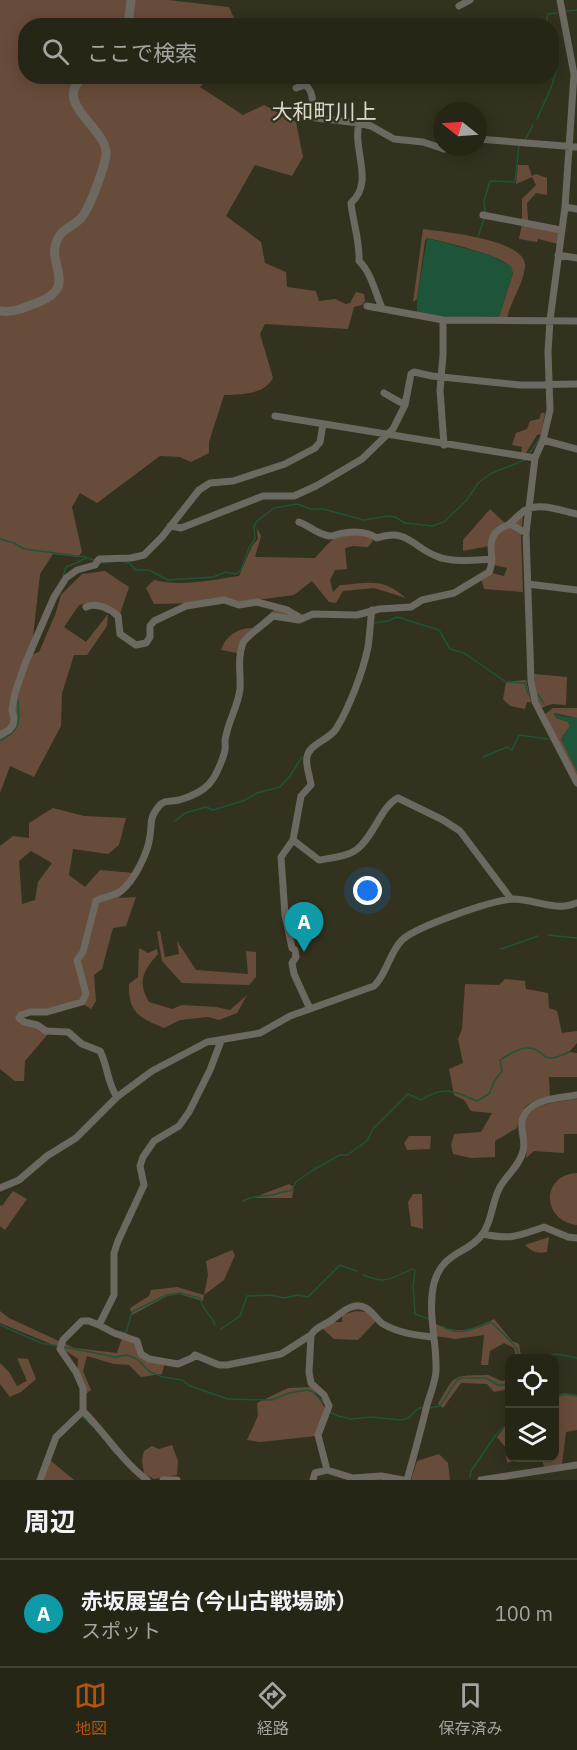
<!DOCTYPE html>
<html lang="ja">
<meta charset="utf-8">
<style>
:root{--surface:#262617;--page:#323224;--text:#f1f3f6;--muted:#a4a5a1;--line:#424336;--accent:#b45309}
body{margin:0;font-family:"IBM Plex Sans","Noto Sans JP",sans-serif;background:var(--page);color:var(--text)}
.controls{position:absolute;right:18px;bottom:18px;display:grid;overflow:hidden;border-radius:12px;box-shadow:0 3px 15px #0003}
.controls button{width:54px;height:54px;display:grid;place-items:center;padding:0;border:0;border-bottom:2px solid var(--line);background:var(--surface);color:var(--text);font:30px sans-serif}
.compass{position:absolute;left:433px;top:102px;width:54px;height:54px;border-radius:50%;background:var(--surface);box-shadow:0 3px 15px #0003;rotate:287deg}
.you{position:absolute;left:368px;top:891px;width:21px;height:21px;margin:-15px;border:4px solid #fff;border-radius:50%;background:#1a73e8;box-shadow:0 0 0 9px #1a73e833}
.badge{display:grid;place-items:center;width:39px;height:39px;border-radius:50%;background:var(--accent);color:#fff;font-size:20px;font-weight:700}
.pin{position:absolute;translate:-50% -50px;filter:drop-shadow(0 2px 3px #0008)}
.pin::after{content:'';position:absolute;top:32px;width:21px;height:18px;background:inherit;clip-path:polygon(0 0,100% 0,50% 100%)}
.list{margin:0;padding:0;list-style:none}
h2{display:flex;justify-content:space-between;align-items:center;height:78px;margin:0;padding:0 24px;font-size:26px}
h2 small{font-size:20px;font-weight:400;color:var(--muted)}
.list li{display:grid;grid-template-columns:39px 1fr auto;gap:18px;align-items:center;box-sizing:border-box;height:108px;padding:0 24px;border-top:2px solid var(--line)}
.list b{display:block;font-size:22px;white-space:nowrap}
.list p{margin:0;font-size:20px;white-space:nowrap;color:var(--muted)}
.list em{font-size:20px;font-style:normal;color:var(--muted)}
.icon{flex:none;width:33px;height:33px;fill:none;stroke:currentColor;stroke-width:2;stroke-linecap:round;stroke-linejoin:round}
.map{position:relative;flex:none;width:577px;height:1480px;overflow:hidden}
.search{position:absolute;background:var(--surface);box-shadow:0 3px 15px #0003;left:18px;right:18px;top:18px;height:66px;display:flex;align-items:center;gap:15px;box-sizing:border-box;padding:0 21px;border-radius:24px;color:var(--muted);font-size:22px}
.sheet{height:186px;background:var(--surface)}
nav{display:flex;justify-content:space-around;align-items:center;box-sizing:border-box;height:84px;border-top:2px solid var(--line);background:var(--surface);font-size:16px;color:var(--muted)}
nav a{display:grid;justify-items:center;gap:3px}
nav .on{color:var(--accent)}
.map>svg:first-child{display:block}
</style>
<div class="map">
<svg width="577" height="1480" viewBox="0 0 577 1480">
<rect width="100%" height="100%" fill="#33321f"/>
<path fill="#684c3a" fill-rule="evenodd" d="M0 0H168L229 7 237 25 26 26V76L210 77 200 87 243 115 264 105 296 122 303 157 292 176 255 165 226 216 261 242 265 263 286 272 287 287 316 291 319 301 335 299 346 304 350 303 356 292 364 294 365 301 362 305 354 307 348 329 265 324 260 334 273 378C264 395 242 394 224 395L209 442V453L191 462 180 457 160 456 97 503 80 493 72 507 82 552 78 557 53 554 40 574 31 655 39 652 55 615 61 595 82 574 105 571 129 587 120 614C108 606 94 601 79 605L64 627 86 642 108 614 107 626 87 655H74L62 693 61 726 34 777 10 766 0 793Z
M518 165H528L532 176 536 174 547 178V195L536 193 527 203 528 220 522 221V199L536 185 532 177 516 184Z
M522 224 559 232 558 244 538 239 537 242 519 239Z
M423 229C443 232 528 239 525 267 523 286 510 301 507 319L498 320 513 273C511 270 510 267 508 265 500 255 441 241 427 238L425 241 417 299 413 302Z
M541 413H545L541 434 537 435 526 453H521L522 447 512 445 516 433 527 429 530 421 539 419Z
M524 506 521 537 523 592 484 589 481 578 492 573 504 576 507 568 494 565 489 546 463 551V540L490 509 505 523Z
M257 528 261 536 255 557 315 558C338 533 335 533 369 535L373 541 368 547 353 546 345 548 347 569 335 570 330 580 333 592 340 585C369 583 382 577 406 598L374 588 343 591 336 603 329 602 312 581 294 595 240 602 154 604 146 588 154 580C181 587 212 580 239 576L252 546 258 539Z
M275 609 286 612 292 617H276L245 642 237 653 221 650C226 635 238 628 253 628Z
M534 674 567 677 566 705 552 704 541 708 536 693Z
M526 680 531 702H527L525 709 510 706 503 699 506 682Z
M553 708H577V718L554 713 556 718 568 722 570 726 561 739 577 771V778L544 715Z
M53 808 84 816 126 818 119 845 108 854 73 849 69 875 85 887 100 870 134 873 133 883 119 898 136 897 126 926 113 928 102 969 94 975 96 1001 91 1009 83 1004 18 1014 48 1034 25 1061 24 1081H15L0 1069V846L13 836 29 838V823ZM31 851 52 863 38 882 35 900 22 904 19 861Z
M160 931 165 957 179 954 177 941 196 970 248 974 246 951 256 952V977L249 985 182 983 162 961 157 932Z
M139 948 148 953 157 949 158 954C143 971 137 981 149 1002L172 1009 182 1005 216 1007 230 1010 247 995 237 1013 219 1020 208 1017 180 1020 164 1028C140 1018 128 1013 129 984L138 977Z
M505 979 525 981 526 989 548 993 549 1008 557 1011 562 1033 577 1031V1043L569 1052 577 1053V1077H549L550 1098C527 1101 522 1105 517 1128L495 1141V1157L471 1158 453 1154 451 1145 454 1134 481 1132 492 1113 471 1111 464 1100 454 1095 449 1069 463 1063 458 1039 462 1029 465 984 499 985Z
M577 1099V1134H564V1153L534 1151 526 1158C527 1148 525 1140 524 1130 523 1102 558 1102 577 1099Z
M409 1136H431L430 1149 407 1150 404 1143Z
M577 1173V1225C541 1220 541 1175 577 1173Z
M289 1184 294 1187 292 1198H253Z
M13 1191 27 1199 5 1230 0 1226V1205L2 1206Z
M413 1194H422L423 1229 411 1226 408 1202Z
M549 1237 547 1252C537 1254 532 1252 525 1245Z
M232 1250 235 1255 224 1280 204 1295 203 1301 179 1294 167 1296 132 1315 130 1308 149 1296 151 1290 177 1287 204 1295 208 1275 206 1261Z
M0 1311 9 1318 74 1348 117 1353 122 1338 135 1341 140 1355 165 1362 162 1374 141 1377 129 1365 114 1364 87 1356 83 1371 91 1390 86 1394 77 1371 78 1359 63 1349 0 1323Z
M356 1311 367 1312 376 1321 358 1340 334 1339 322 1328 332 1322H342V1315Z
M494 1319 512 1341 519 1344 521 1356 525 1358H516L514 1348 504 1343 490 1351 488 1365H481L484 1335 455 1339 436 1336V1324C460 1335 470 1330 494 1319Z
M17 1358 28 1359 36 1379 21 1392 10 1397 0 1384V1363L9 1372 17 1386 27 1381Z
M488 1375 502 1381 506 1380 509 1375V1389L494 1392 487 1384 461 1383 443 1408 438 1404C456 1373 452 1376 488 1375Z
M312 1387 325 1408 316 1436 260 1442 247 1440 258 1416 257 1403 288 1388Z
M565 1393 577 1395V1430L566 1432 562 1464 544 1467 542 1458H554L555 1396Z
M509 1421 510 1458H522L507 1463 505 1447 497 1437Z
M172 1445 178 1461 177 1475 154 1479 144 1474 142 1460 144 1451 152 1446 159 1449Z
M439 1454 448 1463 450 1480H411L417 1461Z
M50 1460 74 1480H43Z"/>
<path fill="#1e5437" d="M427 238 490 255 511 266 513 273 498 320 435 317 417 313V299Z
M553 713 561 716 577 718V771L561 739 570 726 568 722 556 718Z"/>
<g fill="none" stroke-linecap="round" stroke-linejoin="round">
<path stroke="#1e5437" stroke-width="1.5" d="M566 11 577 10
M546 26 548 14 557 13
M537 119 551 88 558 65 552 62
M525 140 533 125
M485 212 484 201 490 181 515 182 519 145
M478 237 484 219
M529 454 540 438
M0 539 14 543 24 549 86 557
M121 561 129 563 136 570H149L168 580 213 577 226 572 236 574 241 570 249 548 255 539 254 527 257 521 274 508 297 504 311 509H323L364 520 387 516 395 517 405 523 432 526 444 522 466 501 479 482 492 473 525 460
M101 563 114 562
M63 576 66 567 87 558 94 560
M373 623 388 621 397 617 439 630 450 649 464 653 506 682 525 683 528 694
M538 694 544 704
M0 741C22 729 19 724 18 700
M483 757 507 747 512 750 519 735 548 739
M175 821 185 813 206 807 213 810 243 801 257 793 280 787 290 776 302 757
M548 935 577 938
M501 949 538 936
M243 1201C253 1195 261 1197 272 1195 279 1194 283 1190 291 1191L296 1182 313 1170 340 1155H347L367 1141 373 1129 408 1094 421 1100C444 1085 454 1091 477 1101L489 1094 495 1080 502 1071 500 1060C507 1056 518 1048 526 1048 548 1047 537 1068 569 1052
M363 1275C389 1285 389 1278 413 1269L415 1271 413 1286 415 1314 429 1319
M0 1325 41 1343 59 1346
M442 1326C459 1337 474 1329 491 1322 493 1324 516 1346 517 1349 518 1352 518 1355 519 1358
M221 1329 240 1316 247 1296 271 1295 284 1298 298 1295 308 1297 340 1265 357 1271
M120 1331 126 1333 132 1312 166 1295 180 1293 200 1298C203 1313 211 1312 215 1325
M64 1347 115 1357 127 1355 137 1359 150 1372 163 1377 182 1380 190 1386 228 1399 272 1400 289 1393 307 1390 313 1392 324 1403
M539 1358 556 1354 577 1358
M554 1398 565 1394 577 1396
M429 1408 440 1406 457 1380 462 1378H486L498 1385H505L510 1379
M330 1412 338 1416 351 1419 371 1417 402 1420 408 1418 419 1408H424
M80 1416 83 1417 92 1426
M107 1443 115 1454
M470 1477 471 1471 495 1436 503 1427"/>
<path stroke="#6d6860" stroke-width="7" d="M560 0 574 74 565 207 550 320 548 352 550 410 543 440 535 458 526 533 531 681 535 702 577 783
M459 6 470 0
M296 88 305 85C315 92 312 105 313 116L316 118 359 123
M478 139 577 147
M565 207 577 209
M483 215 561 230
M558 255 577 258
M367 306 443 320 577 321
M382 308C375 292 371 272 359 261 360 241 353 223 351 203 375 182 352 150 359 123L371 126 394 139 423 142 444 149 453 147
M443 320V355L440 390 444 445
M384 393 405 405
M275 416 535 458
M543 440 577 449
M299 522C310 526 318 535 330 536 335 536 339 533 344 533 355 531 368 532 377 538 408 528 411 546 436 556 452 563 475 560 492 559
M510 524 526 533
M170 526 181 528 263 496H294L316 486 362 459 393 429 405 405 411 374 414 372 432 376 520 385 577 384
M528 584 577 590
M86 607C97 602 110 609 118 616L120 634 136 645 146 643 150 637V626L154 621 186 606 224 600 239 605 257 602 287 610 301 618
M0 735 9 730 13 725 14 718 12 710 15 693 25 664 54 597 66 578 77 570 95 565 99 559 131 558 144 555 162 537 199 490 210 483 233 481 285 464 315 448 320 442 323 424
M293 840 319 860C330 858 346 857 356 850 373 838 382 805 398 798L443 820 460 831 511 899
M310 1009 294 974 292 963 296 957 295 950 292 948 285 915 281 857 293 840 301 796 311 785C310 776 305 765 307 757 309 744 329 740 336 729 349 708 363 672 368 647 370 635 370 622 372 610
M117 1097C107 1083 108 1066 100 1051L82 1044 68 1032 46 1031 37 1025 24 1022 19 1018 21 1015 30 1012H47L82 1002 86 994 77 960 83 952 96 901C103 896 113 897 121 891 134 881 148 853 150 836 152 823 149 818 159 806 165 799 171 802 179 800 207 792 215 782 224 754 226 749 225 746 225 741 227 723 238 707 240 689 241 674 237 658 243 643 246 636 266 623 273 616L299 620 313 614 357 615 379 609 411 607 422 600 454 593 489 572C495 561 489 551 492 540 494 531 501 528 508 525 515 521 519 513 526 510 540 502 562 511 577 514
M0 1188 19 1180 47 1156 76 1138 117 1097 152 1071 207 1042 260 1033 290 1016 374 986C387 974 389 953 402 940 417 926 493 900 514 899 530 899 549 908 564 906 568 906 573 904 577 903
M483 1234C511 1240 518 1236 544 1227L568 1237 577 1238
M99 1325 114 1333 137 1341 141 1354 149 1359 178 1364 192 1358 195 1355 219 1365H227L281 1354 311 1335C316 1326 326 1325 333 1319 342 1312 354 1301 366 1308 373 1312 377 1320 383 1324 399 1333 415 1335 432 1337
M311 1335 309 1372 311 1383 324 1395 329 1406 318 1435 327 1470
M40 1480 56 1437 83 1411
M147 1480C122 1461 105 1433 83 1411V1388L76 1372 60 1349 63 1340 82 1321H89L99 1325 114 1295V1253L118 1241 144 1185 140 1166 143 1157 154 1141 179 1126 189 1112 210 1070 221 1041
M163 1480H177
M313 1480 315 1473 327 1470 353 1478 381 1476 403 1480
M407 1480C414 1455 421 1430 427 1405 430 1394 436 1381 436 1370 437 1341 427 1312 434 1283 443 1250 470 1254 484 1232 492 1219 492 1203 499 1189 505 1176 520 1166 523 1151 527 1137 516 1126 526 1112 538 1098 560 1098 577 1095
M481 1480 577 1465"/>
<path stroke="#6d6860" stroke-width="9" d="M128 26 131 0
M0 311C11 313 21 309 31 305 86 287 40 263 60 235 65 228 75 225 81 218 89 210 105 166 106 155 108 127 50 104 84 76"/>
</g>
<g text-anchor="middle" stroke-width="4.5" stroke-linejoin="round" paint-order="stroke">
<g font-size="21" fill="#dadace" stroke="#33321f">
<text x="324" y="119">大和町川上</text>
</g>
</g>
</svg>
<div class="controls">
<button><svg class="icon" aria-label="locate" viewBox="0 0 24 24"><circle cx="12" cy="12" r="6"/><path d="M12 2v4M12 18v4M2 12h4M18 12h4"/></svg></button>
<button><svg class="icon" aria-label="layers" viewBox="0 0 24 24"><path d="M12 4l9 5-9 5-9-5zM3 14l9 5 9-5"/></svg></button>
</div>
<svg class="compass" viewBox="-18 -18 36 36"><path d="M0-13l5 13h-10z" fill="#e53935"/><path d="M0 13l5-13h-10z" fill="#a4a5a1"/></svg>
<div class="you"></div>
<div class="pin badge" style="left:304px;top:952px;background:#0f9aa8">A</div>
<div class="search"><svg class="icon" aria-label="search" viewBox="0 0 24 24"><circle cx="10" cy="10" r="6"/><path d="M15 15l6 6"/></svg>ここで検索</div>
</div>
<section class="sheet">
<h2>周辺<small></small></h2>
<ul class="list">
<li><span class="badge" style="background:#0f9aa8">A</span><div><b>赤坂展望台 (今山古戦場跡）</b><p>スポット</p></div><em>100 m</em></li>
</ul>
</section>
<nav>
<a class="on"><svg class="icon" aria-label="map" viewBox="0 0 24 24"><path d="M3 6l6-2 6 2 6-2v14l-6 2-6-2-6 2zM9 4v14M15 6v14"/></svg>地図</a>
<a><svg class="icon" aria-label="directions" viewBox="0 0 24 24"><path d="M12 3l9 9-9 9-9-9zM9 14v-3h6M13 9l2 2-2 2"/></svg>経路</a>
<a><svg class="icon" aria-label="saved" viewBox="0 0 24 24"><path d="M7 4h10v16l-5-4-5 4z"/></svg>保存済み</a>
</nav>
